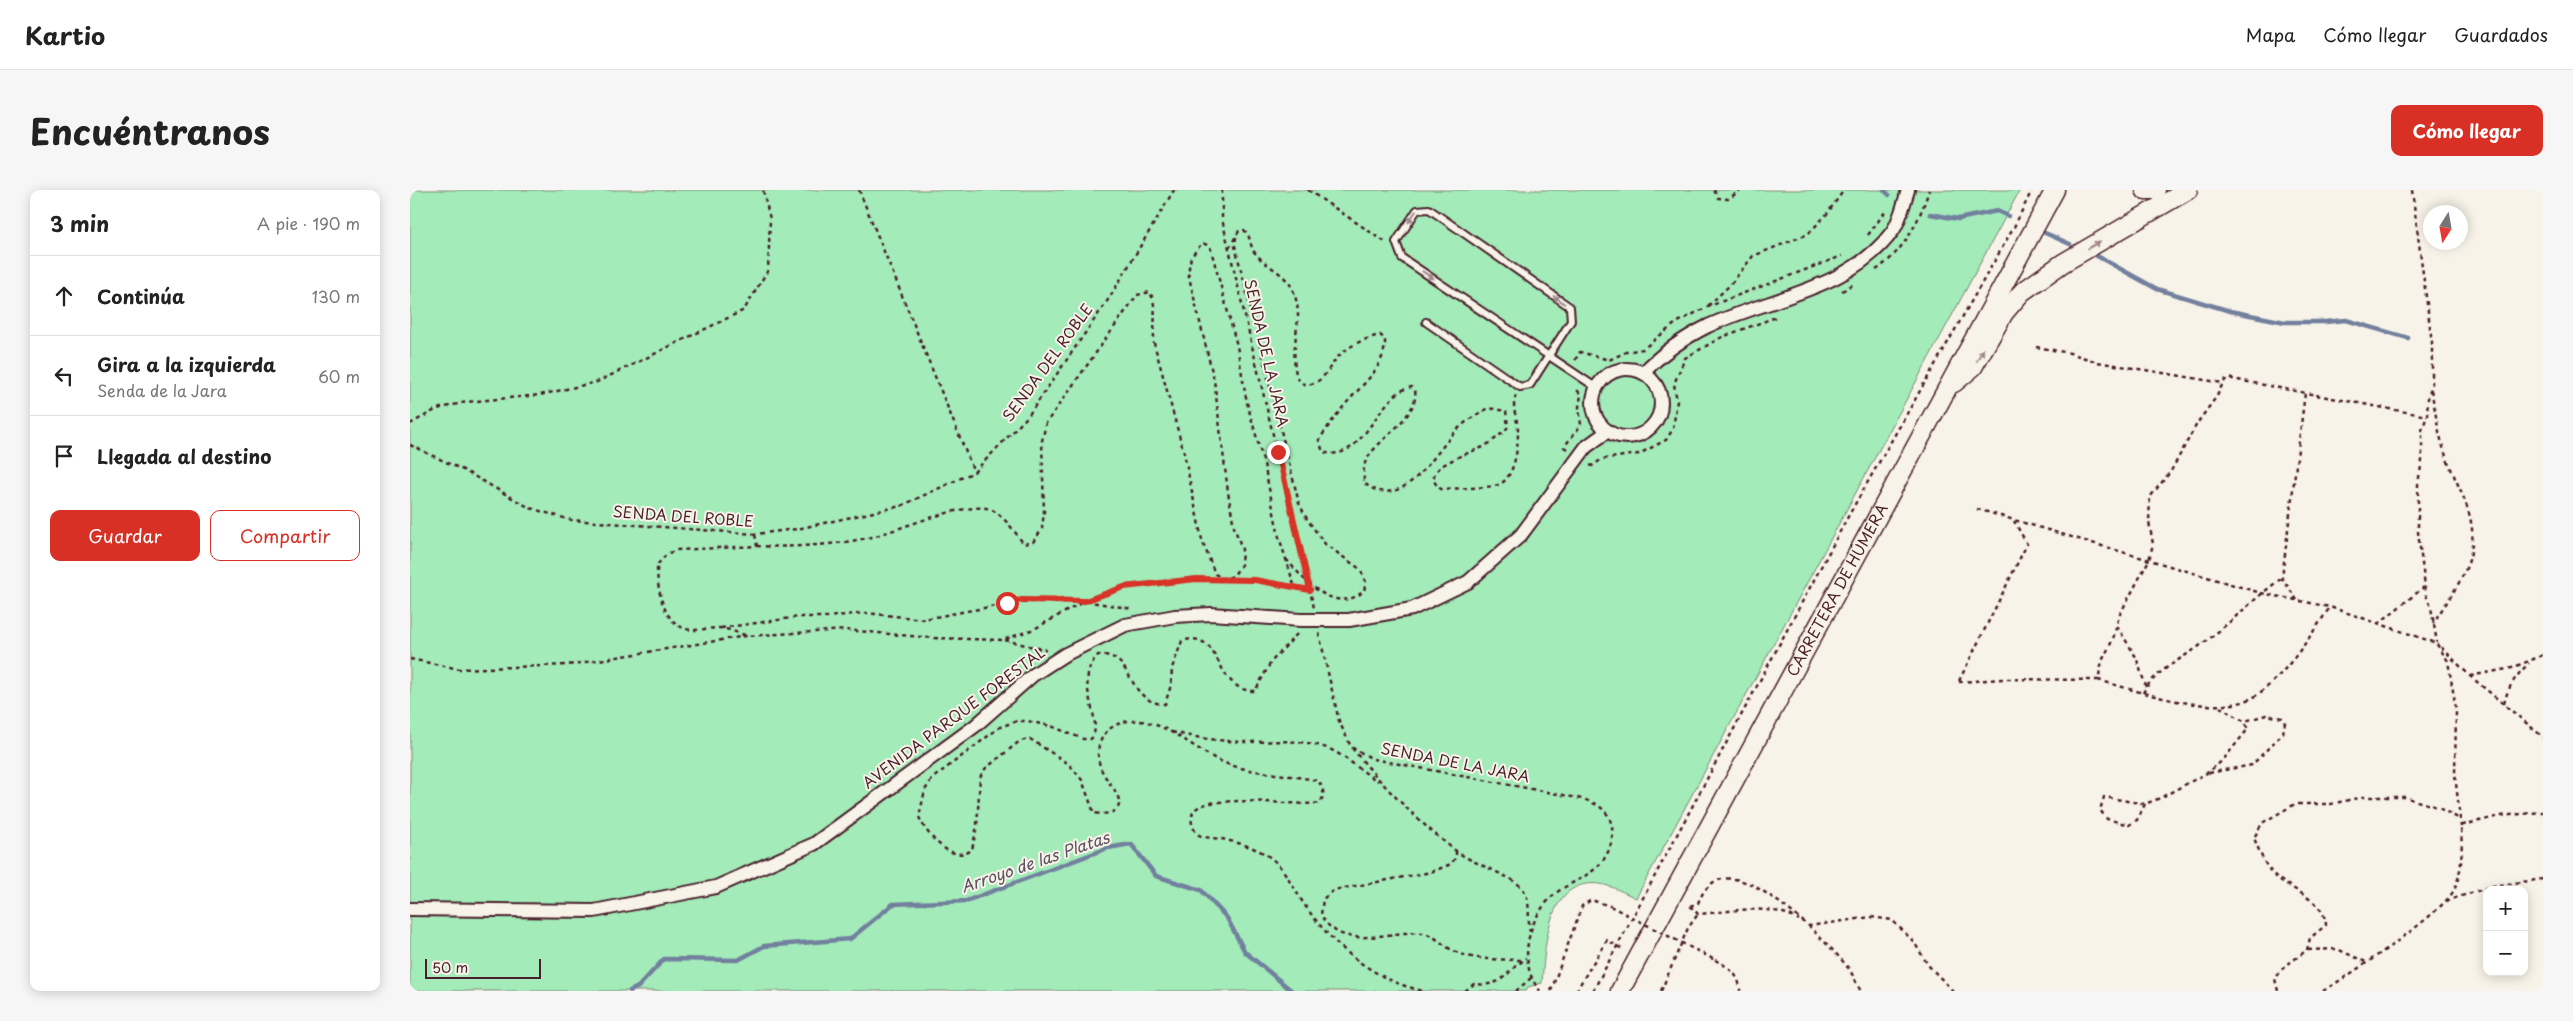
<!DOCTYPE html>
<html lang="es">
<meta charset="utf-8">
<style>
:root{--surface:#fff;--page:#f6f6f6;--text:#222;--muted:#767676;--line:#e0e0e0;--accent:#d93025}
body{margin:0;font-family:"Playpen Sans",sans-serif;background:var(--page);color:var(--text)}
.controls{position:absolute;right:15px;bottom:15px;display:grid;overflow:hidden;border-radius:10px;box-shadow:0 2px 12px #0003}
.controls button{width:45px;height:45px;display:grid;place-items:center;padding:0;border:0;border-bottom:1px solid var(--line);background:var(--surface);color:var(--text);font:25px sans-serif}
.compass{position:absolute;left:2013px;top:15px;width:45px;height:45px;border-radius:50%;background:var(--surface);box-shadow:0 2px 12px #0003;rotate:191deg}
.scale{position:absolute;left:15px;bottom:12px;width:116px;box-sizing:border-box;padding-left:5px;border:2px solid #4a1f2b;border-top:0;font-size:14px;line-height:18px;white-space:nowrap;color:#4a1f2b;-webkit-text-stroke:4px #f7f3e8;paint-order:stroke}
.stop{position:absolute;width:15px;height:15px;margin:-11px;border:4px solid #d93025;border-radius:50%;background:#fff}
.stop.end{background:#d93025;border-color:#fff;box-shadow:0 1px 5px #0008}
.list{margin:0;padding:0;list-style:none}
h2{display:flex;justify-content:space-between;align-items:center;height:65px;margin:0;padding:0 20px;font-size:21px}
h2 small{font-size:16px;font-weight:400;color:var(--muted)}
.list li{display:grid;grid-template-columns:32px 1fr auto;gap:15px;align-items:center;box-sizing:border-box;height:80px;padding:0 20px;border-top:1px solid var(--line)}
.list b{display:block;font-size:19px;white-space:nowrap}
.list p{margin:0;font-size:16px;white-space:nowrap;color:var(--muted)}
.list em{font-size:16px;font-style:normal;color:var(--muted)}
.actions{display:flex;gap:10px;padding:15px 20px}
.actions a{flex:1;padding:11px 0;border:1px solid var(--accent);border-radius:10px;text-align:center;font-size:18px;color:var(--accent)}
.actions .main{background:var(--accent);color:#fff}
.icon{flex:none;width:28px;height:28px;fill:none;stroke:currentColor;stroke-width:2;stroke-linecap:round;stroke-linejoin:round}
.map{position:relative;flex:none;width:2133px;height:801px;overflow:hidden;border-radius:10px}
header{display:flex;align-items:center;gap:30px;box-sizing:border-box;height:70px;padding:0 25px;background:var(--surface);border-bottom:1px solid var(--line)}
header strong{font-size:24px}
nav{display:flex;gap:28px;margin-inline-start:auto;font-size:18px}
.intro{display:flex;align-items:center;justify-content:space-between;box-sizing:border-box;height:120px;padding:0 30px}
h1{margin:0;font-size:35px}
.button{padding:12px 22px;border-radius:10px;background:var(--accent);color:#fff;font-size:18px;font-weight:700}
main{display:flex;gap:30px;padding:0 30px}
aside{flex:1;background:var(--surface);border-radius:10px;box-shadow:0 2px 12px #0003}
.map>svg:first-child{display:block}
</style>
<header>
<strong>Kartio</strong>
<nav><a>Mapa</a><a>Cómo llegar</a><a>Guardados</a></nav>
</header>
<div class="intro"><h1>Encuéntranos</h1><a class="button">Cómo llegar</a></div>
<main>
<aside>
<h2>3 min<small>A pie · 190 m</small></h2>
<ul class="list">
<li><svg class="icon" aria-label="ahead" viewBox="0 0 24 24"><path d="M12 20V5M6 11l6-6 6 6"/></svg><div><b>Continúa</b></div><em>130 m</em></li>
<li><svg class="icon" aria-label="left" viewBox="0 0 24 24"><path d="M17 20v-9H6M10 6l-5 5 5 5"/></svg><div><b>Gira a la izquierda</b><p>Senda de la Jara</p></div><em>60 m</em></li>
<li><svg class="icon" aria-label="arrive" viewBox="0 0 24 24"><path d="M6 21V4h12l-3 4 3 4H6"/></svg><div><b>Llegada al destino</b></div></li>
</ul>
<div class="actions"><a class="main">Guardar</a><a>Compartir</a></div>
</aside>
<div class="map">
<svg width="2133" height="801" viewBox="0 0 2133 801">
<rect width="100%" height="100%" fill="#f7f3e8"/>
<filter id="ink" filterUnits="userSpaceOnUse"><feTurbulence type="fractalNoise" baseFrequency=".02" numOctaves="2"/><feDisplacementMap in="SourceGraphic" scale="10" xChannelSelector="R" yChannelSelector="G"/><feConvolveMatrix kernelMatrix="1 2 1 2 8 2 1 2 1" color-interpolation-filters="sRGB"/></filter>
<g filter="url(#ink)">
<path fill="#a3ebb9" stroke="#768572" d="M0 0H1610L1226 708C1215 703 1202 696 1190 694 1137 687 1135 756 1132 793L1118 797 1116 801H0Z"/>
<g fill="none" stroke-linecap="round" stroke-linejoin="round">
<path stroke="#72809e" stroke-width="4.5" d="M1474 0 1479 5
M1520 24 1548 29 1587 21 1598 26
M1635 43 1660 54
M1687 66 1747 99 1820 121 1875 132H1915L1936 130 1998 148
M220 801 228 797 254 769 328 770 354 756 440 749 483 714 556 711 698 658 721 654 746 686 791 700 817 728 835 762 882 801"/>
<g stroke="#4a1f2b" stroke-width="10">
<path id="service" d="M1016 132 1110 197 1120 195 1161 131 1160 117 1019 19 1007 20 986 52 992 68 1187 198"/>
</g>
<g stroke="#4a1f2b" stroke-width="16">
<path id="minor" d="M1183 213a34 34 0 1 1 68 0a34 34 0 1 1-68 0Z
M1233 183C1251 164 1274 148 1298 136 1358 108 1439 100 1482 42 1490 31 1494 13 1498 0
M0 719 184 721 306 697 404 654 565 536 623 485 654 465 715 435 765 426 801 424 891 430H939L1002 419 1058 392 1111 345 1176 257 1198 241"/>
</g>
<g stroke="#4a1f2b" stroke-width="21">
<g id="secondary">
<path d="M1735 0H1746"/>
<path d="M1544 193 1563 177 1594 123 1612 102 1653 73 1778 0"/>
<path id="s1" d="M1210 801 1645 0"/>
</g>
</g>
<path stroke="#4a1f2b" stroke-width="2.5" stroke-dasharray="4 4" stroke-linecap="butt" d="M449 0 564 282
M812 0V29L904 418
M898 0 975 52
M1304 0 1308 8 1318 9 1331 0
M2002 0 2022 152V194L2018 208 2017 226 2012 240V271L2008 293V342L2016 405 2021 417 2027 453
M1458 45 1475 22
M826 47 825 56 889 313 897 329 915 354 950 379 956 392 954 401C925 426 895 391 876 369
M819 58 829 41 834 40C842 47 839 56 845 63 856 77 876 83 883 100 886 107 888 117 888 126 888 139 874 200 901 194 915 191 920 174 930 165 940 155 956 148 970 145L975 149C976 175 956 191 940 209 929 221 919 235 909 250L913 262C955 275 967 202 1002 197L1005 200C1010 228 962 252 955 273 953 280 954 287 954 293 995 325 1025 260 1049 238 1057 230 1068 224 1078 218L1096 221 1098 237C1091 245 1082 252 1073 257 1060 263 1004 279 1031 299 1043 298 1085 299 1092 293 1106 282 1108 256 1108 239 1107 226 1101 218 1106 205
M1466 80C1494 61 1509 32 1519 0
M1432 101 1444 94
M1298 116 1320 95 1343 66 1398 44 1416 25 1434 0
M1626 157 1660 163 1687 172 1813 193 1817 188 2017 226
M1165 170 1170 162 1199 170 1216 162 1233 159 1266 133 1297 117 1432 66
M2021 200C2025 218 2027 236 2032 253 2040 287 2066 317 2062 355 2060 382 2038 410 2023 433
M0 234 27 219 56 212 130 205 187 192 334 120 358 80 360 29 353 0
M0 255 55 281 120 318 161 330 345 344 387 339 491 316 564 282 618 226 700 107 764 0
M1157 259 1154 257 1171 235 1169 217 1171 205 1165 197
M1180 275 1182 276 1192 269 1229 264 1256 250 1263 239 1267 211 1264 194 1275 168 1312 147 1366 127
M1567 319 1851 403 1920 417 2026 453 2038 471 2046 519 2045 585 2051 637
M347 356C380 358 432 355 465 346 494 338 546 315 576 318 591 320 605 343 614 354L623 352 632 339 634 322 632 251 636 233 727 105 740 102C748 118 743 135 744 153L774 263 792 350 805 384 815 390 824 385 831 375 832 359 824 337 818 302 804 190 778 83 781 67 792 53 800 56 827 156 837 213 854 274 869 347 885 398
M1887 410 1872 388 1895 203
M1968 434 2014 397
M1707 436 1726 467 1736 497
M311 438 389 427H417L455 423 514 429 612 411H675L723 419
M909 443 929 531 941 557 963 569 1158 606C1166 608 1176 609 1183 613 1210 624 1206 659 1188 676 1176 688 1159 693 1146 703 1118 726 1106 772 1130 801
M887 444 861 472 845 501C802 501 814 438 772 451L762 478 761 495 755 514C715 513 725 462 688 465 661 493 696 530 681 549H673L641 536 617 531H607L590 537 523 588 515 600 509 627C517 646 542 674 562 660L567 636 570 587 575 579 610 551 620 549 659 574 672 590 684 623C695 625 714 624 708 607 705 598 696 590 692 581 681 557 694 534 719 531 750 527 781 557 808 570 837 584 876 583 908 591 914 598 915 605 910 613 886 617 797 602 784 621 779 628 782 640 789 645 794 648 805 648 811 649 827 652 848 658 861 668 877 681 884 700 896 717 924 757 964 790 1013 801
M335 445C327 443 317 438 309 438 300 438 291 440 282 440 252 437 247 398 247 375L257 364 267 360 347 356 345 344
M595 450 636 460
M2031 457 2060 486 2133 547
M0 469 49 479 158 475 336 446 436 440 523 448 593 450 624 439 675 411 714 397 786 389 815 390H845L900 400
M2060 486 2102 478 2133 465
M1688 490C1729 501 1810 531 1847 505 1877 483 1899 448 1920 417
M1549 491 1617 354 1604 331
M1549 492 1592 489 1688 490 1692 471 1703 449 1709 426 1739 370 1743 354 1739 332 1740 307 1761 281 1788 232 1807 206 1813 193
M1733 503C1744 481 1774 468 1792 454 1820 434 1844 408 1872 388
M2094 514C2098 496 2106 486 2119 473
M762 542C786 548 811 551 835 552 862 552 894 548 919 559 934 565 952 582 968 591
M942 558C973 596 1007 631 1046 661 1063 674 1103 686 1112 698 1122 710 1117 727 1120 742
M1799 583 1842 575 1873 543 1875 533 1872 528 1856 525 1835 531
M1735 614 1727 630 1719 635 1697 629 1690 620 1694 607 1735 614 1750 608 1797 583 1813 570 1838 539 1834 531 1810 517
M1046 661V667L1041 674 1021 682 924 700 913 709 911 725C932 764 978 739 1013 743 1025 745 1032 755 1042 760 1062 771 1088 769 1110 770L1116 768
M2036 711 2083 696 2133 689
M1280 716 1288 713C1311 655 1371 715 1399 736L1461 727 1482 730 1504 752 1518 775 1543 801
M1280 716 1288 724C1320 722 1360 712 1389 730
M1398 735C1412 750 1427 763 1439 779 1444 786 1446 794 1451 801
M1898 760 1927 759 1958 773
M1305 770C1318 777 1330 784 1330 801
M1055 801 1064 794C1094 797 1093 784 1114 770
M1106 801 1121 788
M1141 801 1172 716 1181 710 1200 716
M1166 801 1197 750 1214 760
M1183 801 1440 323 1604 37 1622 0
M1251 801 1278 738 1288 724
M1868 801 1865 789 1874 777 1897 760 1900 748 1916 735C1915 710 1880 700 1864 685 1854 675 1849 660 1844 648L1852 633 1885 614H1921L1952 607H1994L2027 617 2048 628
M1913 801C1938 786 2036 722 2045 698 2053 678 2052 658 2051 637L2053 635 2090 626 2133 622"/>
<use href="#service" stroke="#f7f3e8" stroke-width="6"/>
<use href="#minor" stroke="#f7f3e8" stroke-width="12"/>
<use href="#secondary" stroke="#f7f3e8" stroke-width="18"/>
<path stroke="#4a1f2b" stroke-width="2.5" stroke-dasharray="4 4" stroke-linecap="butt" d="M1200 716 1305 770"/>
</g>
<defs><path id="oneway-solid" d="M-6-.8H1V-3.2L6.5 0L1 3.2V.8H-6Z" transform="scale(1.25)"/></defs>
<g fill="#a0898a">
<use href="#oneway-solid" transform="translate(1002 27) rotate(124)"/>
<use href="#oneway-solid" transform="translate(1684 55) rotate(-30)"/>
<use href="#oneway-solid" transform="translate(1018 85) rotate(33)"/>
<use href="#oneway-solid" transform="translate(1149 110) rotate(-145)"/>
<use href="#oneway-solid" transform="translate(1570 165) rotate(-60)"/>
</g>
</g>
<g fill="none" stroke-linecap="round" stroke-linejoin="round" filter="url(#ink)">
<path stroke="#d93025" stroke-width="6" d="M597 413 612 410 675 411 714 397 786 389 845 390 900 400 868 262"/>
</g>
<g text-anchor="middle" stroke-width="4" stroke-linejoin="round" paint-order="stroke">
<g font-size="15" fill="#4a1f2b" stroke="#f7f3e8">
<text transform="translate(856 163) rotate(77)" y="5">SENDA DE LA JARA</text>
<text transform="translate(638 173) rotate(-54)" y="5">SENDA DEL ROBLE</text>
<text transform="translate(273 327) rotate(4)" y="5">SENDA DEL ROBLE</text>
<text dy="5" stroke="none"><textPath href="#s1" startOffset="456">CARRETERA DE HÚMERA</textPath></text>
<text transform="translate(544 528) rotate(-37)" y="5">AVENIDA PARQUE FORESTAL</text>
<text transform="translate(1045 573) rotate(11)" y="5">SENDA DE LA JARA</text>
</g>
<g font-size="16" font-style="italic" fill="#5e4f64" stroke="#f7f3e8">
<text transform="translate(625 672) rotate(-19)" y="6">Arroyo de las Platas</text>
</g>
</g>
</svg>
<div class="controls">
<button>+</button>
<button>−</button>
</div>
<svg class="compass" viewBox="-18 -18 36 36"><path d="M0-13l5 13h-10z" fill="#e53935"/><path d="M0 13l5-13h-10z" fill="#767676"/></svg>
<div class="scale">50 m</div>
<div class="stop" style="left:597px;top:413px"></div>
<div class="stop end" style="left:868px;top:262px"></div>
</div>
</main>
